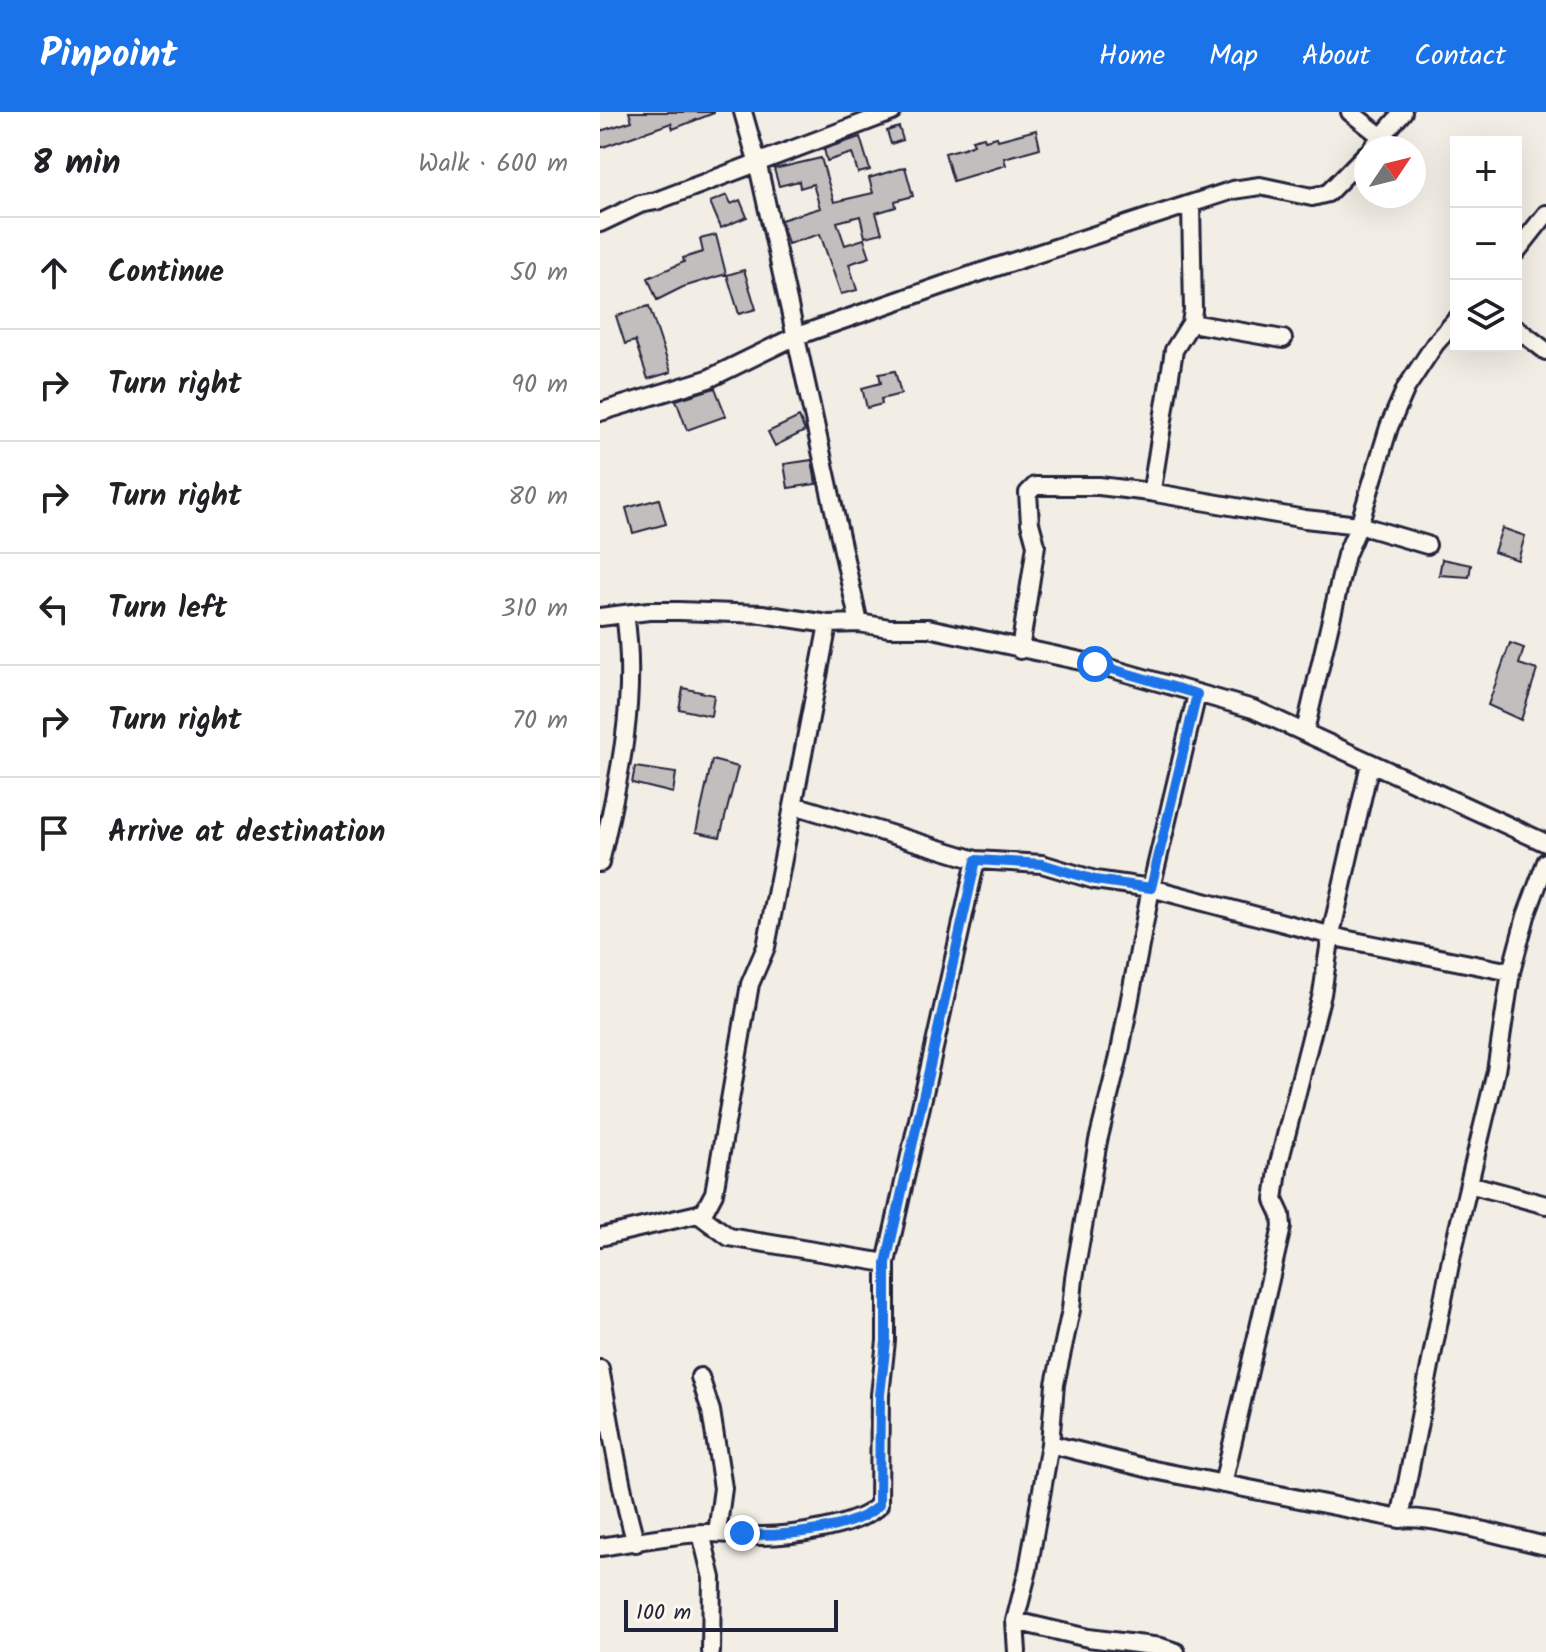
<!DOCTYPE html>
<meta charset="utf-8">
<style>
:root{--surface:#fff;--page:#f2f2f2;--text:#202124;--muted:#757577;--line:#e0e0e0;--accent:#1a73e8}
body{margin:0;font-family:Kalam,sans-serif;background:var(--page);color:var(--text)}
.controls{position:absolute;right:24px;top:24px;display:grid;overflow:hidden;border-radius:0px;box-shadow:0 8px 32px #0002}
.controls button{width:72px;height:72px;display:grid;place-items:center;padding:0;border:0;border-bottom:2px solid var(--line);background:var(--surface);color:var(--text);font:40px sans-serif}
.compass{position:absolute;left:754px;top:24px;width:72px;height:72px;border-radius:50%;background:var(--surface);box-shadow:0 8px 32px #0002;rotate:55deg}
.scale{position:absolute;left:24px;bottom:20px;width:214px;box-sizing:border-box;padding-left:8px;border:4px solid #22223b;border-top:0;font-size:22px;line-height:28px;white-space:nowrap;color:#22223b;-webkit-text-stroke:6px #fbf7ec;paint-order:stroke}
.stop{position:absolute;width:24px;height:24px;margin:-18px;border:6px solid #1a73e8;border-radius:50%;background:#fff}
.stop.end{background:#1a73e8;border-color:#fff;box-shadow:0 2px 8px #0008}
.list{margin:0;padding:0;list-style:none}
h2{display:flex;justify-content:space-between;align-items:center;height:104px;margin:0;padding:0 32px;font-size:34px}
h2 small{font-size:26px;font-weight:400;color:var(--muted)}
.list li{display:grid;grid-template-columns:52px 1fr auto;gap:24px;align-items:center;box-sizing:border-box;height:112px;padding:0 32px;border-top:2px solid var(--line)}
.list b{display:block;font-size:30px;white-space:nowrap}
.list em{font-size:26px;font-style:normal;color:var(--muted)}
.icon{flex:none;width:44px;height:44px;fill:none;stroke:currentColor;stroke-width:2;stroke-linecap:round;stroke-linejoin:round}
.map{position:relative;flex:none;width:946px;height:1540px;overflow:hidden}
header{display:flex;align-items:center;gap:48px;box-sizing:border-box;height:112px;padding:0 40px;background:var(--accent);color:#fff}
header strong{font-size:38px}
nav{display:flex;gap:44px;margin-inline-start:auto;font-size:28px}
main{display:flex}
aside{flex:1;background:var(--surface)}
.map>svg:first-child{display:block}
</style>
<header>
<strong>Pinpoint</strong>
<nav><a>Home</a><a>Map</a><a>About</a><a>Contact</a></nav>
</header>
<main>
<aside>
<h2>8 min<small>Walk · 600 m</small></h2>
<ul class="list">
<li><svg class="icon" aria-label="ahead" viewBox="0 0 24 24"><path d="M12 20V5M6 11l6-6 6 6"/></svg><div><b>Continue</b></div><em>50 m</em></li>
<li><svg class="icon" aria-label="right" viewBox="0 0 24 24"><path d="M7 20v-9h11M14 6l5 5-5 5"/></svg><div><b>Turn right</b></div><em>90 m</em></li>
<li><svg class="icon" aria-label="right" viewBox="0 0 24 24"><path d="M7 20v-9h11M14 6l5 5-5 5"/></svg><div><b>Turn right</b></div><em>80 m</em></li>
<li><svg class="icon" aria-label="left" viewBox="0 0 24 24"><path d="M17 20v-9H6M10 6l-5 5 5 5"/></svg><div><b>Turn left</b></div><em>310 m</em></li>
<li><svg class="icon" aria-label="right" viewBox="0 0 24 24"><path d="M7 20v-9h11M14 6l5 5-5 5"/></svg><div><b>Turn right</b></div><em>70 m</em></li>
<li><svg class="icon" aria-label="arrive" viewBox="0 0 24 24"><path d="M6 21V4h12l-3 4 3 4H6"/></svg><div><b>Arrive at destination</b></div></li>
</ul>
</aside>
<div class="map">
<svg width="946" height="1540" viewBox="0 0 946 1540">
<rect width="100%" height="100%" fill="#f2eee5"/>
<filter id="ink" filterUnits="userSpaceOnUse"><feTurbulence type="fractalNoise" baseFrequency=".0125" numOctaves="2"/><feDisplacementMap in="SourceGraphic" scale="16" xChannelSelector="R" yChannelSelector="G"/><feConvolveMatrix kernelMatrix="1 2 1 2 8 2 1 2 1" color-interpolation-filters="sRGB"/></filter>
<g filter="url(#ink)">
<path fill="#c2bebe" stroke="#22223b" stroke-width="2" d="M29 0H114V1L73 17 71 11 0 36V19L32 9Z
M299 15 303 28 291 32 287 19Z
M436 18 440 36 404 46 406 53 353 69 345 41 364 36 374 32 372 28 384 25 385 28 397 25 398 28Z
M260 25 270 58 258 61 252 41 227 49 224 37Z
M221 46 234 90 273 81 269 66 305 55 313 84 295 89 296 95 276 101 282 121 265 125 260 104 237 110 245 133 264 127 270 145 249 152 257 178 241 182 220 122 188 132 181 108 220 96 213 72 200 76 199 69 179 74 174 57Z
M127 83 131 92 140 88 147 105 121 116 110 90Z
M116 123 126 162 83 175 57 188 48 166 84 150 83 146 103 140 100 127Z
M144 158 156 197 139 202 127 163Z
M49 194 71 260 48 267 35 229 25 232 16 204Z
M295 259 301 282 281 287 282 292 267 296 262 276 281 271 279 262Z
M115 276 126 304 87 318 76 288Z
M199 305 205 319 175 334 168 320Z
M212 348 216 372 188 376 184 352Z
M59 387 66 412 33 421 26 396Z
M902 416 925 424 918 448 894 440Z
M842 447 871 453 869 465 839 463Z
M910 531 924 536 919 552 937 558 921 608 888 593Z
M83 576 114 583 111 604 79 597Z
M112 648 138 655 120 725 96 720Z
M35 655 76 661 73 681 32 671Z"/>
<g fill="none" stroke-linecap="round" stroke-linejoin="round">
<g stroke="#22223b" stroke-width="22">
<path id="minor" d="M143 0 157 49 259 511
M750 0 782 25
M772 36 803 0
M0 111 40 92 56 89 292 0
M916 140 946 102
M591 211 683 227
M916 216 946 239
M0 300 108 267 194 225 369 164 633 78 660 74 712 85 728 81 766 42
M550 380 553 371 574 238 591 211 593 198 591 93
M0 505 49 499H79L162 502 228 512 259 511 289 516H328L495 552 653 597 946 731
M420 538 436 433 430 411 428 381 435 374H499L550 380 705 407 759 413 827 433
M705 619 746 443 759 413 789 315 806 276 835 232 856 208
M194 693 376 748 442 752 495 768 551 776 744 827 911 860
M0 751C19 668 38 587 25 502
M869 1072 946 1093
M98 1102 129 1125 286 1151
M0 1125 98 1102 105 1098 114 1081 150 872 166 835 228 512
M0 1257C12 1316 19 1374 36 1431
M100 1265 111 1299 123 1376 117 1421
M450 1332 554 1358 800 1407C829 1402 914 1427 946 1434
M623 1372 682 1115 681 1103 674 1088 679 1051 722 882 731 822 770 652
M800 1407 852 1142 896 959 911 860 926 804 946 750
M101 1421 112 1466 111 1540
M0 1435C34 1430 70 1422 105 1421 124 1420 142 1424 161 1424 191 1424 258 1415 279 1393L280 1283 286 1229V1151L376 748
M415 1509 488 1526 561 1535 576 1540
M417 1540 415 1509 428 1458 450 1332 455 1272 471 1198 474 1166 498 1029 519 944 551 776 597 582"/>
</g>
<use href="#minor" stroke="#fbf7ec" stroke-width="16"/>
</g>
</g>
<g fill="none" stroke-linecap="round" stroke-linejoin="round" filter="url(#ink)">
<path stroke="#1a73e8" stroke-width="10" d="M142 1421C175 1427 255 1418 279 1393L280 1283 286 1229V1151L376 748 442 752 495 768 551 776 597 582 495 552"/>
</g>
</svg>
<div class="controls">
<button>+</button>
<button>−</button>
<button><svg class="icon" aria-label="layers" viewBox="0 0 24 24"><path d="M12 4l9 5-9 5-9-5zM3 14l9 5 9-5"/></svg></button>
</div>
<svg class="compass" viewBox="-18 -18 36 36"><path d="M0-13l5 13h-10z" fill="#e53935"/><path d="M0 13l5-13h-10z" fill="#757577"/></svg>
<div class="scale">100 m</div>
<div class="stop" style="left:495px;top:552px"></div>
<div class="stop end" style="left:142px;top:1421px"></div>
</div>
</main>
